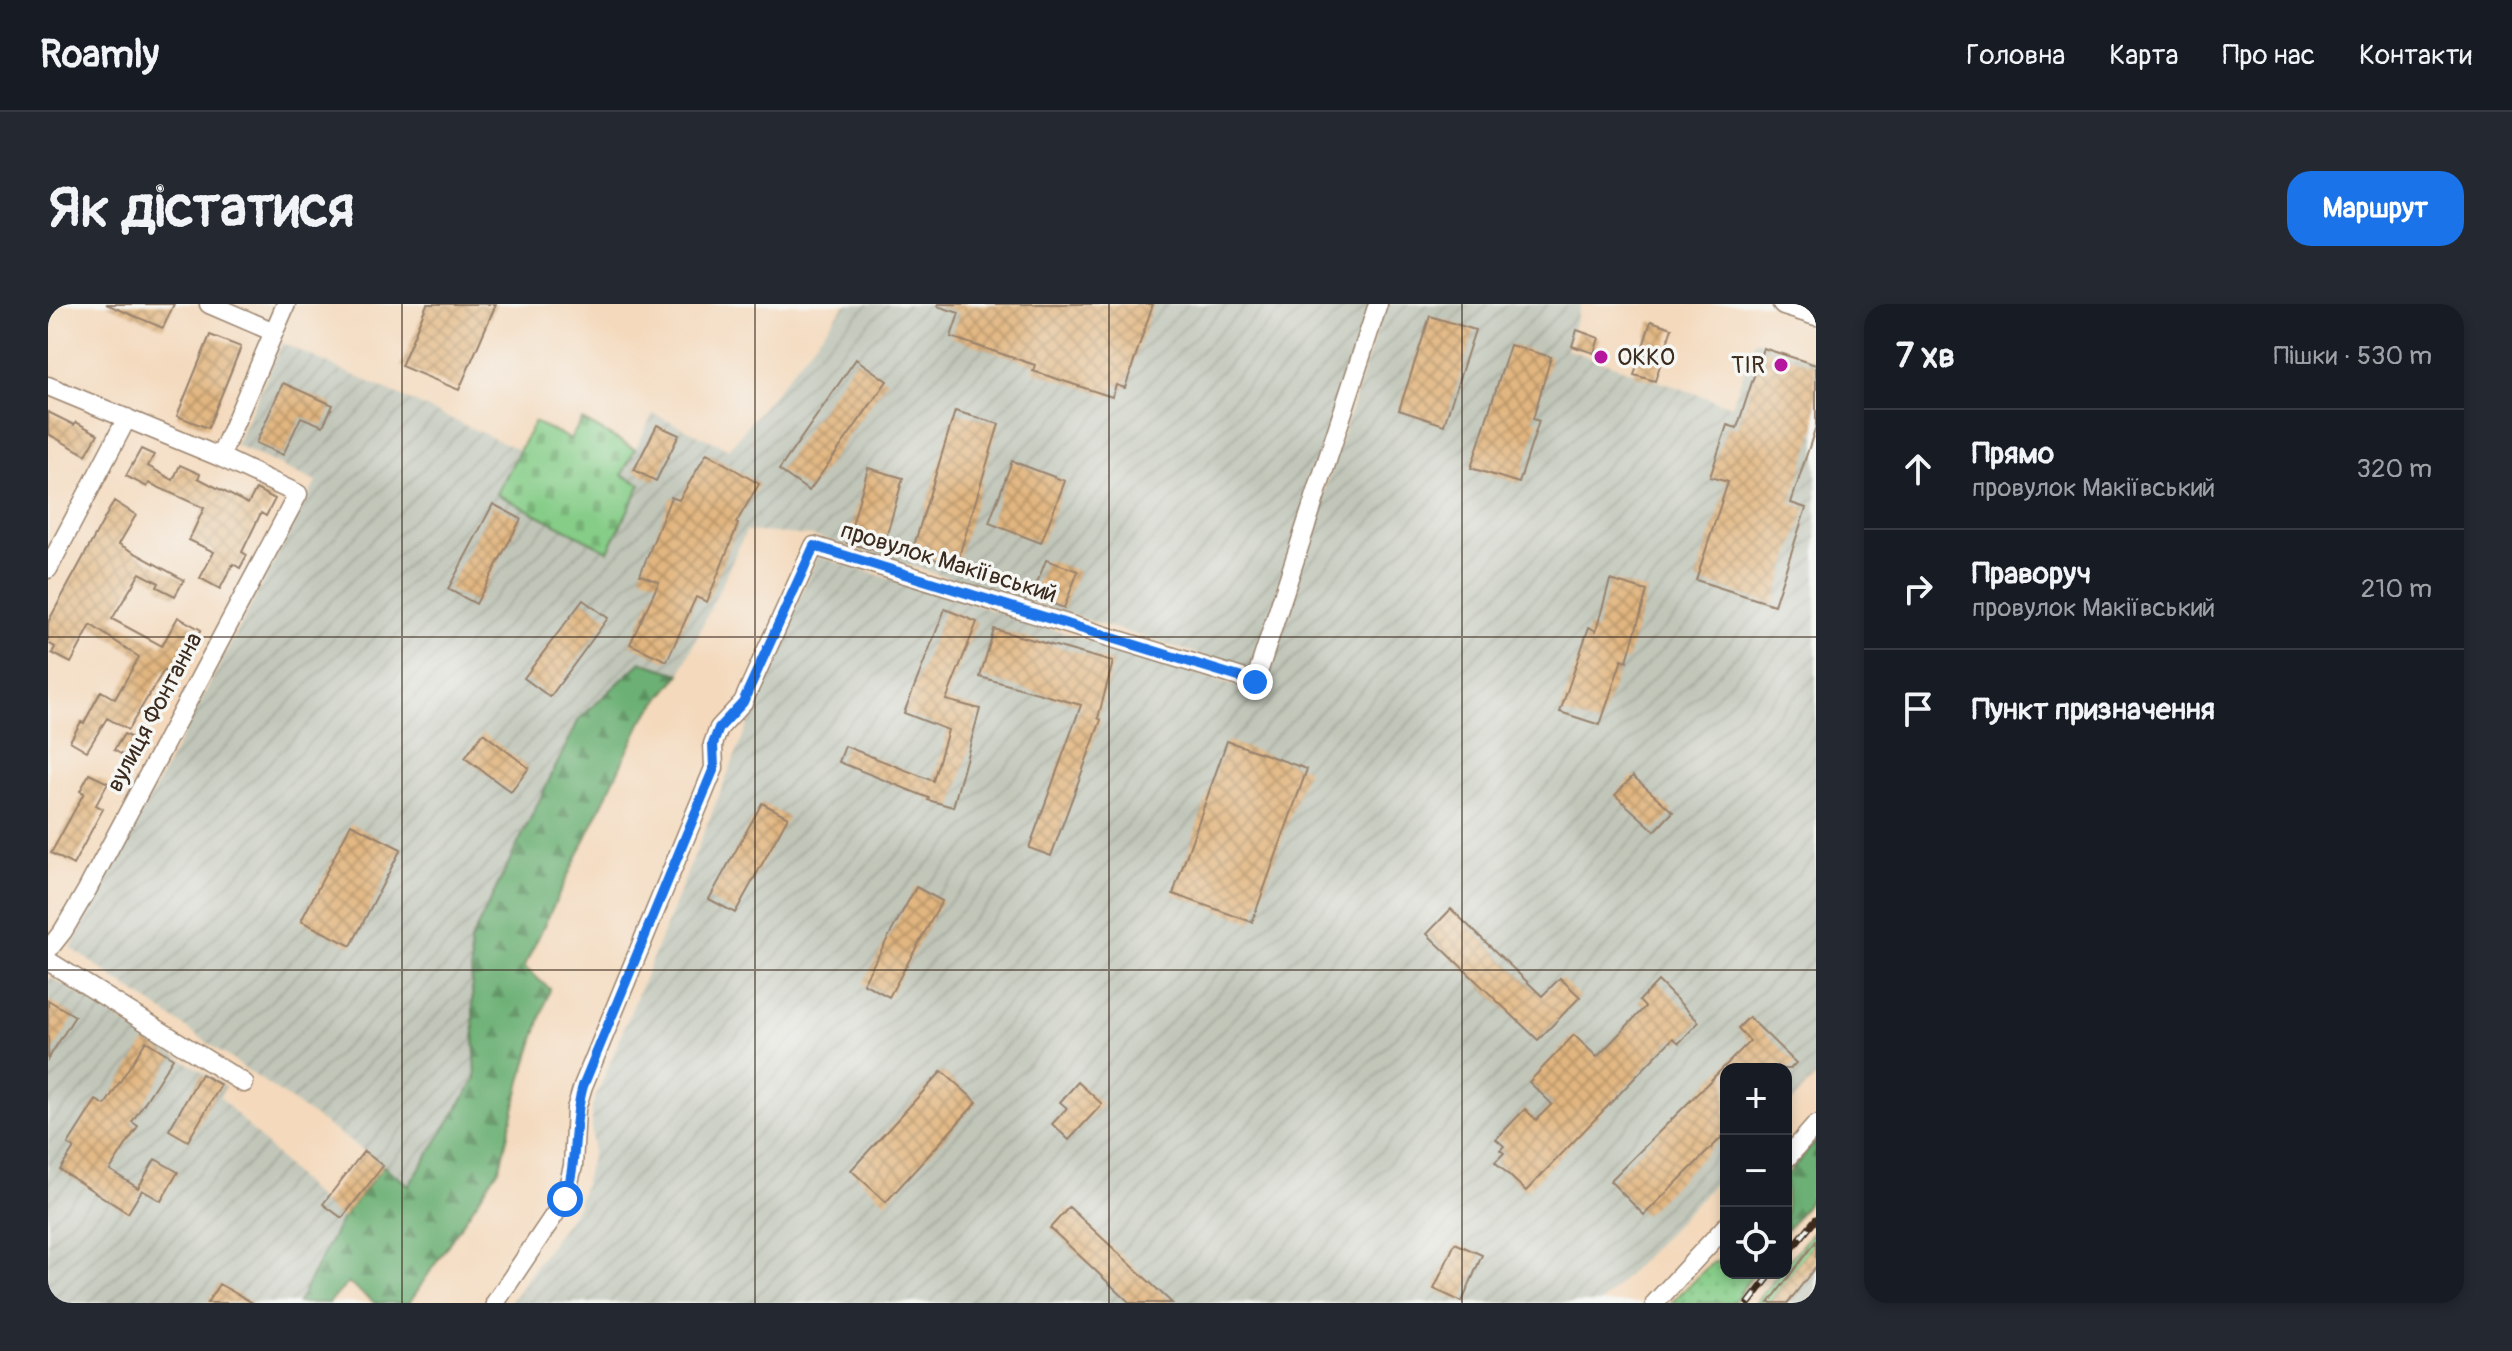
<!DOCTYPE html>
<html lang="uk">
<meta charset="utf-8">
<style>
:root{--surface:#171b24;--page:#242831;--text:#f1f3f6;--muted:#9ea1a6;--line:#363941;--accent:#1a73e8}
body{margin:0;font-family:Pangolin,sans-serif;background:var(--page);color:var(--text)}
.controls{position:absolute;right:24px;bottom:24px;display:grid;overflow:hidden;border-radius:16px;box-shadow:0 4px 12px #0003}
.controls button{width:72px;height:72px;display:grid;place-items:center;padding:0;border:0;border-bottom:2px solid var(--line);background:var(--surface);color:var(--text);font:40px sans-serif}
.stop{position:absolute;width:24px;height:24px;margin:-18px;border:6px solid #1a73e8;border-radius:50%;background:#fff}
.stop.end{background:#1a73e8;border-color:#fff;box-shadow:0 2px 8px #0008}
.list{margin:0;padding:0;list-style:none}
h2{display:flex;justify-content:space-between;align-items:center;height:104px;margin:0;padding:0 32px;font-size:34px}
h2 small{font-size:26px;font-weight:400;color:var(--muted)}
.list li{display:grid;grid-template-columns:52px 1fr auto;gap:24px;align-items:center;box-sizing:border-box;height:120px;padding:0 32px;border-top:2px solid var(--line)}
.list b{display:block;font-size:30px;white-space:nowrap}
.list p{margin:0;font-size:26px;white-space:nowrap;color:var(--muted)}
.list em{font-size:26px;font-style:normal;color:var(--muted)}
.icon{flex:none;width:44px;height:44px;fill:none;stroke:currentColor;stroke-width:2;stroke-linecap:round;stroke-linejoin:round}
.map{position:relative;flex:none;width:1768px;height:999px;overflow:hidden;border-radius:24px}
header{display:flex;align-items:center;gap:48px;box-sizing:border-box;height:112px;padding:0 40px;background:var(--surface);border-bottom:2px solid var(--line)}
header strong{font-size:38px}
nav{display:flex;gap:44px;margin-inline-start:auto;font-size:28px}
.intro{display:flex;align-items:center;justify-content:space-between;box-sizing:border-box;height:192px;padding:0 48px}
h1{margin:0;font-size:56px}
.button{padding:20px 36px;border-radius:24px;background:var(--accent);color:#fff;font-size:28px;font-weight:700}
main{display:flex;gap:48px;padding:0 48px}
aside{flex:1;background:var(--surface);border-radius:24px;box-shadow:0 4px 12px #0003}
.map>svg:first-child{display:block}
</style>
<header>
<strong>Roamly</strong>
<nav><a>Головна</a><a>Карта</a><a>Про нас</a><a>Контакти</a></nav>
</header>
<div class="intro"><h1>Як дістатися</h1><a class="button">Маршрут</a></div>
<main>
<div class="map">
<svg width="1768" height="999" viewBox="0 0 1768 999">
<defs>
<pattern id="industrial-furrows" width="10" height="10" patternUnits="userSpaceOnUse" patternTransform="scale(2)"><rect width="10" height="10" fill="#c1c6b9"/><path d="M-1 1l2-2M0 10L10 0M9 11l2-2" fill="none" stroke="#a7aa9f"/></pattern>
<pattern id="grass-dots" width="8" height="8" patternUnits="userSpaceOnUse" patternTransform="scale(2)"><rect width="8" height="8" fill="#86cd88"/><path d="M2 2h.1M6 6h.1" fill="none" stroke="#75b075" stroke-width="1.8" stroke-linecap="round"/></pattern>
<pattern id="forest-firs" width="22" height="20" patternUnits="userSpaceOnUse" patternTransform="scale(2)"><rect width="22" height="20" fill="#6cb074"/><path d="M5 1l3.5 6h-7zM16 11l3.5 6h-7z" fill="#5a8f5f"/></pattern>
<pattern id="cemetery-stones" width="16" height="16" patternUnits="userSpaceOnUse" patternTransform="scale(2)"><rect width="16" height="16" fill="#86cd88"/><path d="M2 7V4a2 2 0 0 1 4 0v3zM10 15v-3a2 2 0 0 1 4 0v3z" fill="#75b075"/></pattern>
<pattern id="building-cross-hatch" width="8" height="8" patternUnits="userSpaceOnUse" patternTransform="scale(2)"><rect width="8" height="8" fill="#e2b680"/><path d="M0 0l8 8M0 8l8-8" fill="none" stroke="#b89468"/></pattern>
</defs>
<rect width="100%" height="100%" fill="#f6f6f2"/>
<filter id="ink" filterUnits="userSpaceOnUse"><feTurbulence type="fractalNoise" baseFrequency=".0125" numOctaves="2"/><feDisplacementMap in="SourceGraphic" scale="16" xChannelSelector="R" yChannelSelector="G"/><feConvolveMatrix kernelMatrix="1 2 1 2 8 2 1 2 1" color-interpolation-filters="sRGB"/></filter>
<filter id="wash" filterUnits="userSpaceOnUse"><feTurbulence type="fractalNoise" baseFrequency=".006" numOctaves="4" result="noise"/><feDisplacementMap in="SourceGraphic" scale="32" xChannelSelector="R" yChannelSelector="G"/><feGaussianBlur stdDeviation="1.8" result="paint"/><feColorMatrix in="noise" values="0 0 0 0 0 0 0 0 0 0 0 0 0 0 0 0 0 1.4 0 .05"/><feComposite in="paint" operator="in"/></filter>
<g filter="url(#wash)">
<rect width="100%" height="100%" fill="#f4d9bc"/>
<path fill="url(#industrial-furrows)" d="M798 0H1324L1205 367 765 232 698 227 632 370 593 358 531 415 422 638 428 775 361 882 316 847 23 644 268 178 188 141 234 39 472 146 449 191 593 180 574 171 605 110 681 145Z
M1337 0H1533L1518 45 1684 102 1707 36 1768 56V772L1738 804V765H1678V867L1553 999H462L530 901 544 850V802L769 252 1211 389Z
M3 673 177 782 172 793 275 900 294 914 250 999H0V677Z
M1768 937V989L1760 999H1721Z"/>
<path fill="url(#grass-dots)" stroke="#607c53" stroke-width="2" d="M1768 924V937L1721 999H1708L1731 969H1738V960Z
M1678 955V969H1706L1685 999H1623L1664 959Z"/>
<path fill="url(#forest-firs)" stroke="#546d49" stroke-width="2" d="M593 358 632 370 594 417 476 663 502 685 473 777 452 863 361 999H327L300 979 281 999H250L294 914 335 862 361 881 428 775 422 638 531 415Z
M1768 837V888L1738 927V872Z"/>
<path fill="url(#cemetery-stones)" stroke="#607c53" stroke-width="2" d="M534 116 587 145 574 171 593 180 560 247 449 190 486 118 522 135Z"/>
<g id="blocks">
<path fill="url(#building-cross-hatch)" d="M58 0H126L115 24Z
M379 0H448L411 86 353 62Z
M890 0H1105L1077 84 1068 81 1064 93 985 67 987 61 903 33 911 9 889 2Z
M1382 12 1427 26 1396 121 1351 106Z
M1603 17 1624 24 1607 77 1586 71Z
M1529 26 1551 34 1546 49 1524 42Z
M162 31 193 43 160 124 129 112Z
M1462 41 1503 53 1485 115 1491 117 1471 179 1423 164Z
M1715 44 1768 61V122L1743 199 1758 204 1726 301 1648 276 1680 178 1662 173 1679 121 1689 124Z
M808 55 839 77 761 187 731 166Z
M235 79 285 101 275 122 253 113 235 151 208 139Z
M907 107 951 120 908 262 864 248Z
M0 108 26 121 28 118 50 130 38 151 0 130Z
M609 121 631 131 608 177 586 166Z
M93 145 106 151 100 162 125 176 132 161 152 170 150 174 200 200 208 185 227 195 218 212 213 209 194 248 199 251 192 264 185 260 172 285 152 274 166 248 141 236 156 204 101 179 99 183 78 172Z
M659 149 711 180 688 219 690 220 659 298 648 293 619 357 582 340 611 278 592 271 623 193 631 196Z
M964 157 1017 177 993 239 941 219Z
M820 164 855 174 834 248 799 239Z
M66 197 88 211 71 240 136 276 127 292 109 283 111 279 92 269 64 315 114 342 130 313 153 326 141 347 138 345 125 371 116 366 80 426 59 414 39 447 22 437 33 418 36 419 53 387 67 395 91 353 43 321 23 359 4 349 7 343 0 339V318Z
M445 200 473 215 428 300 400 285Z
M998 256 1030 267 1016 304 984 292Z
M1562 276 1599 287 1579 357 1574 355 1552 421 1512 408 1541 323 1548 327Z
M535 296 560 314 502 393 476 374Z
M897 305 929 318 898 396 932 405 905 503 880 496 881 494 791 458 797 442 885 477 900 426 856 409Z
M946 325 1065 358 1050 414 1053 416 1003 552 981 544 1033 401 932 373Z
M435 429 481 464 463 488 417 454Z
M76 430 93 439 83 456 66 446Z
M1179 437 1259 465 1204 618 1125 590Z
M41 470 60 479 48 501 55 505 25 561 3 549 36 489 32 487Z
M1585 472 1625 508 1607 527 1567 491Z
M714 499 740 513 687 609 661 595Z
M303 520 353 545 303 642 253 617Z
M868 583 894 597 841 693 815 679Z
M1403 605 1494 692 1512 674 1532 693 1490 736 1379 630Z
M1610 677 1651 718 1631 739 1625 734 1478 887 1447 858 1456 849 1452 846 1456 842 1448 835 1477 805 1488 816 1504 800 1481 778 1526 731 1549 753 1597 703 1591 697Z
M0 696 27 712 0 755Z
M1701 713 1748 759 1742 765H1678V829L1596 911 1562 877 1702 737 1690 724Z
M98 737 125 754 84 818 90 822 62 866 90 884 107 855 130 868 113 897 94 886 80 909 12 866 26 844 20 840 48 796 57 801Z
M894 767 929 798 838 898 803 866Z
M153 770 173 781 140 837 121 826Z
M1030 778 1054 800 1021 836 1004 820 1019 804 1012 798Z
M316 847 335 862 294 914 275 900Z
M1021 903 1124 999H1082L1002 924Z
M1768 937V962L1740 999H1721Z
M1407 939 1434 951 1414 998 1386 985Z
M171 980 205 999H159Z"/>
</g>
</g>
<g filter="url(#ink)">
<use href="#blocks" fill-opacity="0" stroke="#98826d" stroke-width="2"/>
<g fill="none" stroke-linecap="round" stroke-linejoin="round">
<g stroke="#98826d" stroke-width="21">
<path id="minor" d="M161 0 226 28
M0 82 172 153 250 190 39 586 15 627 0 646
M172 153 238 0
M0 265 79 114
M0 657 196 779
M1738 855 1768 821
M447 999 517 895 525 862 528 805 535 782 666 464 665 440 671 424 695 398 766 242 1207 378 1330 0
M1607 999 1678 922"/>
</g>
<g stroke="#98826d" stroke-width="25">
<path id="tertiary" d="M1736 0 1768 10"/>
</g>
<use href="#minor" stroke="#fff" stroke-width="18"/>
<use href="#tertiary" stroke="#fff" stroke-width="22"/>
<g stroke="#3b2a1e" stroke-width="7">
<path id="rail" d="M1738 952 1768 915
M1701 999 1724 969"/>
</g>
<use href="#rail" stroke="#f6f6f2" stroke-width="4" stroke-dasharray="12" stroke-linecap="butt"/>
</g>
</g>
<g fill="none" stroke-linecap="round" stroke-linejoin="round" filter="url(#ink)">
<path stroke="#1a73e8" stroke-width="10" d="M517 895C530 858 524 819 535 782L666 464 665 440 671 424 695 398 766 242 1207 378"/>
</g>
<path fill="none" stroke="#3b2a1e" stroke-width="2" stroke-opacity="0.55" d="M354 0V999M707 0V999M1061 0V999M1414 0V999M0 333H1768M0 666H1768"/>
<g fill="#b5179e" stroke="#f6f6f2" stroke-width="3">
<circle cx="1553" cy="53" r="8"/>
<circle cx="1733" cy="61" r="8"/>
</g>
<g text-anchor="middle" stroke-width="7" stroke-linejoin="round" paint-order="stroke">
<g font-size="24" fill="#3b2a1e" stroke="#f6f6f2" text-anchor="start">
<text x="1569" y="61">ОККО</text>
<text x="1717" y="69" text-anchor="end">TIR</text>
</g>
<g font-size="24" fill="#3b2a1e" stroke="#f6f6f2">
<text transform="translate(901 258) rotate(17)" y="8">провулок Макіївський</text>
<text transform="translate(106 408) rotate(-62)" y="8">вулиця Фонтанна</text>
</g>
</g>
</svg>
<div class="controls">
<button>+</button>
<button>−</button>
<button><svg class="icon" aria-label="locate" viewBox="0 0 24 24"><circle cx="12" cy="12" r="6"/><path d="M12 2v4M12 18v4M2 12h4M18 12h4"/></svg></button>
</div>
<div class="stop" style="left:517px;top:895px"></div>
<div class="stop end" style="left:1207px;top:378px"></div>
</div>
<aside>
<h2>7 хв<small>Пішки · 530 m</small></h2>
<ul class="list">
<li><svg class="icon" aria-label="ahead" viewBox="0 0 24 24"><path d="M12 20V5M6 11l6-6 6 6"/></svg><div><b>Прямо</b><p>провулок Макіївський</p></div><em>320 m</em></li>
<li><svg class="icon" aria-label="right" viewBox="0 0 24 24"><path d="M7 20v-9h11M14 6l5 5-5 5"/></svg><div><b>Праворуч</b><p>провулок Макіївський</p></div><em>210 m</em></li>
<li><svg class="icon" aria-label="arrive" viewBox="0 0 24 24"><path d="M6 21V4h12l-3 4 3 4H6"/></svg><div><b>Пункт призначення</b></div></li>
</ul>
</aside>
</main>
